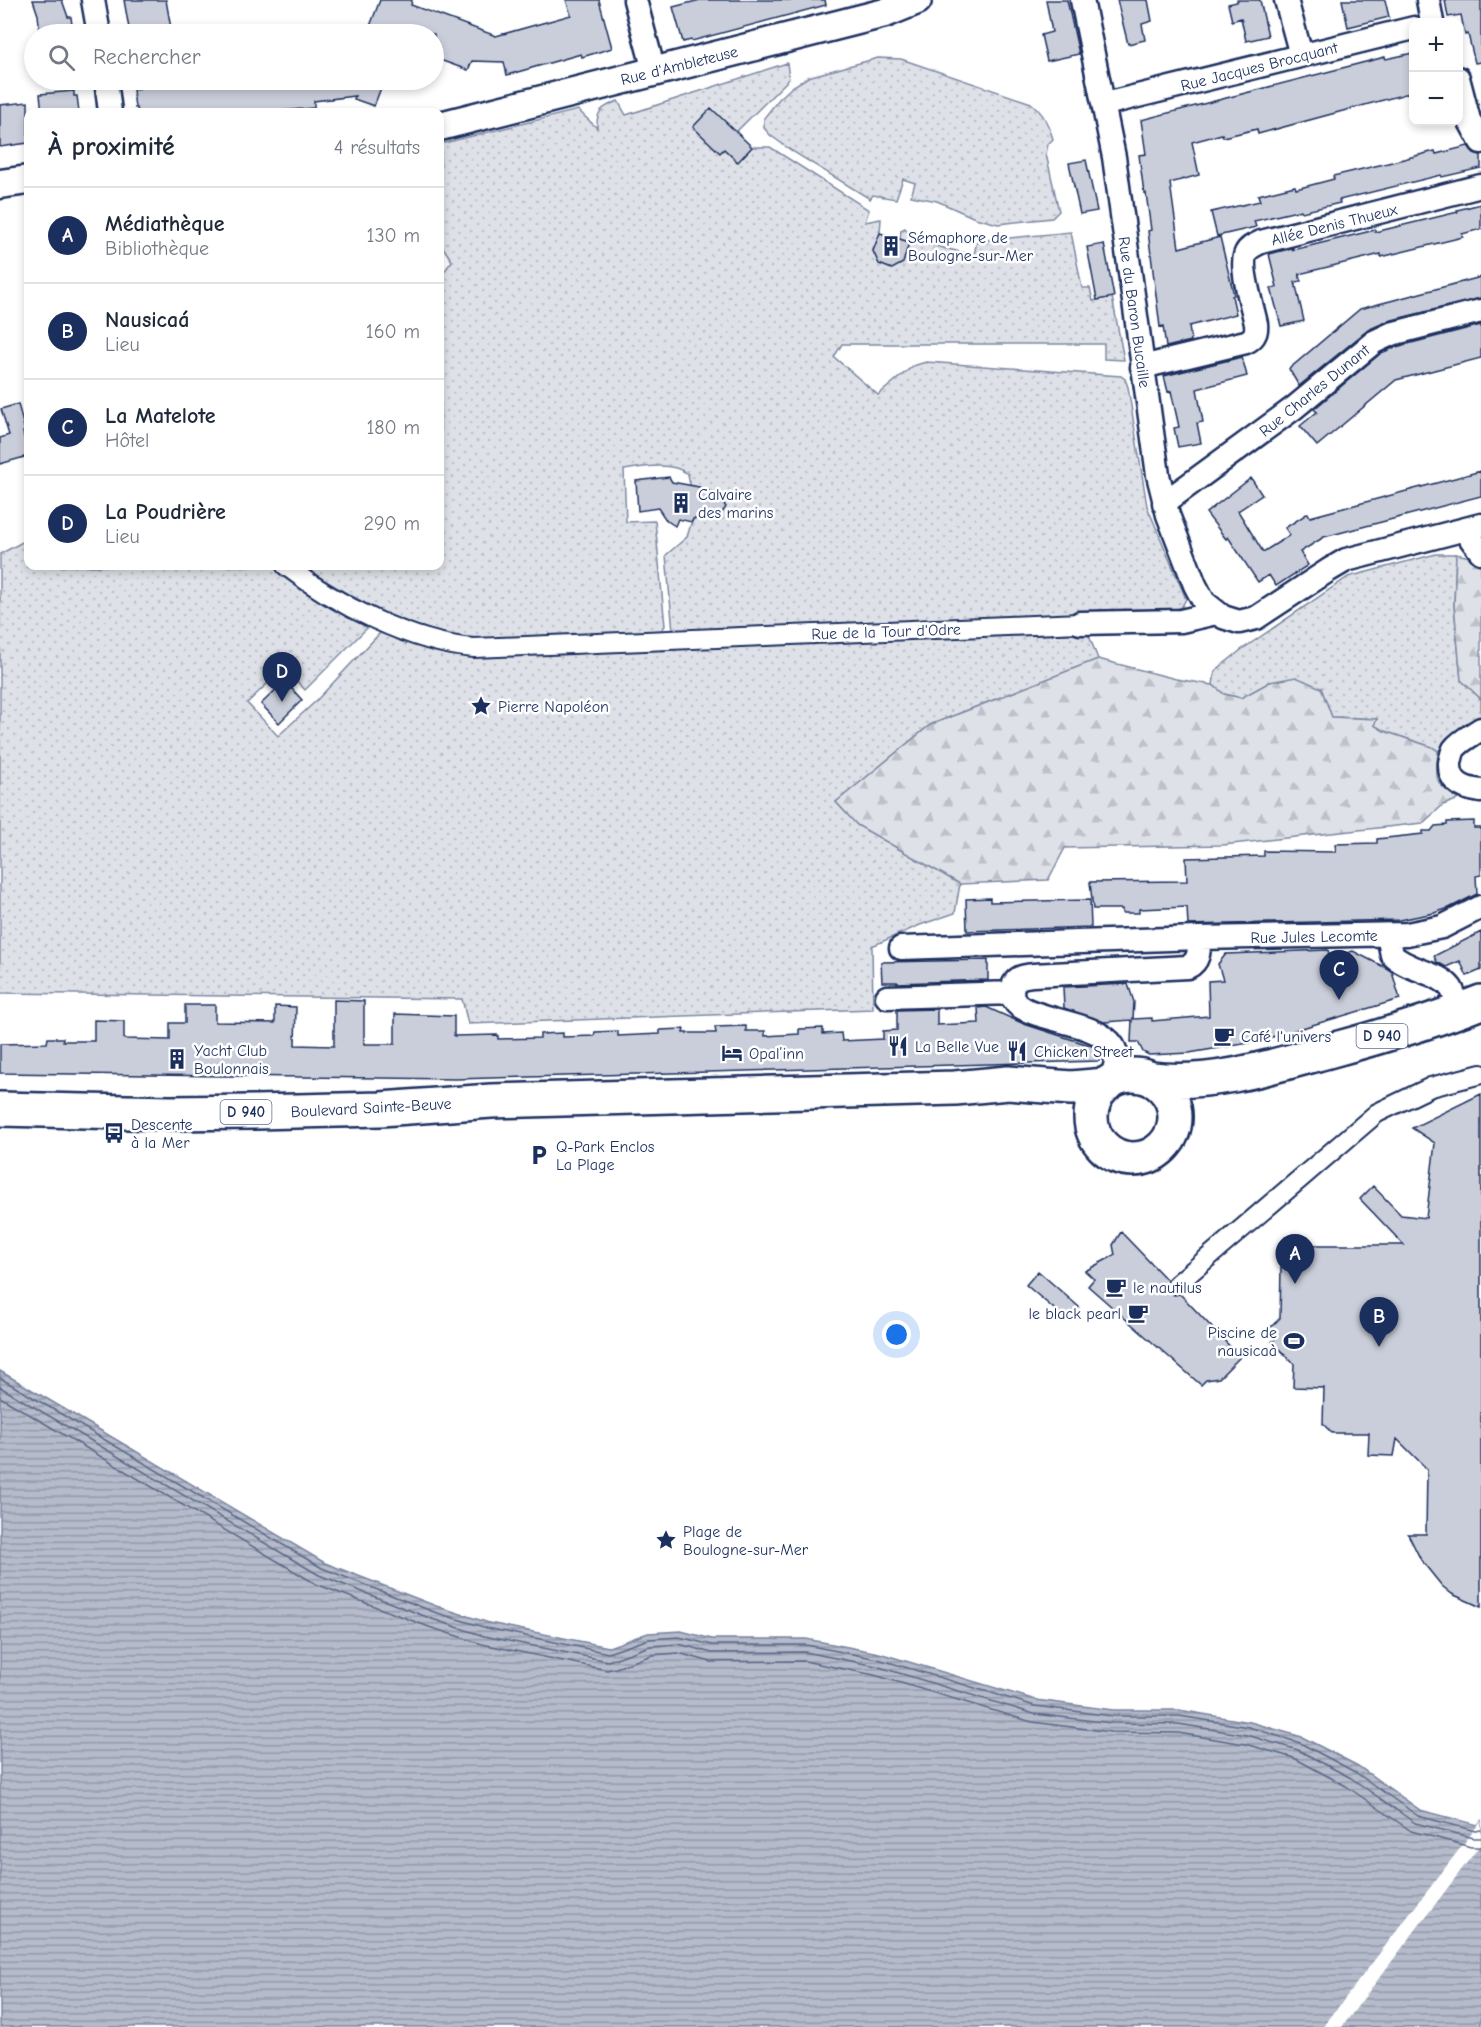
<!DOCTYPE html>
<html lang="fr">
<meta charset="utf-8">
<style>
:root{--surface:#fff;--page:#f6f6f7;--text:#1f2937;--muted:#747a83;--line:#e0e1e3;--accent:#1b2f5e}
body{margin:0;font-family:"Comic Neue",sans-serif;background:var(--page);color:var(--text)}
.controls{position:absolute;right:18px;top:18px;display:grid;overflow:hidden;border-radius:12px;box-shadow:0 3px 9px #0003}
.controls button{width:54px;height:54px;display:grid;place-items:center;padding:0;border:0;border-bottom:2px solid var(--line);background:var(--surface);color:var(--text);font:30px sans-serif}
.you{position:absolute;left:897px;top:1335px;width:21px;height:21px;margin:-15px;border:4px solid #fff;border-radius:50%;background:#1a73e8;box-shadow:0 0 0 9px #1a73e833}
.badge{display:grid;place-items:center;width:39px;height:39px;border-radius:50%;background:var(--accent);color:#fff;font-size:20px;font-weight:700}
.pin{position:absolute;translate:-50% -50px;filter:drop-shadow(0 2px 3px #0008)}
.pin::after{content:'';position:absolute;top:32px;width:21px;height:18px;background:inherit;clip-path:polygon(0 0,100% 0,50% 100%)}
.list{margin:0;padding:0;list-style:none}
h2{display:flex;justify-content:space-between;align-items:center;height:78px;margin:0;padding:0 24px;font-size:26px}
h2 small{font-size:20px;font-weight:400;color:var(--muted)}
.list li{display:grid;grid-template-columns:39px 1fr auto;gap:18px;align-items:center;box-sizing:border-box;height:96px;padding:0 24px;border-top:2px solid var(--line)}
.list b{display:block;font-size:22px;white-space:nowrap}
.list p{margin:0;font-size:20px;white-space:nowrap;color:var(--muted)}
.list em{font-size:20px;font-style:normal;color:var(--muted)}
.icon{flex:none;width:33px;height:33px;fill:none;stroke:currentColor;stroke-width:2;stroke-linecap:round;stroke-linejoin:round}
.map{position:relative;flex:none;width:1481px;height:2027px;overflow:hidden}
.search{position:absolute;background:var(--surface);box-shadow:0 3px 9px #0003;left:24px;top:24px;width:420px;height:66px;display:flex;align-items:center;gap:15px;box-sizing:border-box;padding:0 21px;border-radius:33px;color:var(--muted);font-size:22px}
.panel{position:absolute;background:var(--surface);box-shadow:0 3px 9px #0003;left:24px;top:108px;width:420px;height:462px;border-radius:12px}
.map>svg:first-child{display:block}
</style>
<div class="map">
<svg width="1481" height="2027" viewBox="0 0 1481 2027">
<defs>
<pattern id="grass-dots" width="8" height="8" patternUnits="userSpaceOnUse" patternTransform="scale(1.5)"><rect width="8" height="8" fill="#dee1e7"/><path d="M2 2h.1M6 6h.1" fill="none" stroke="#bec1c9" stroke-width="1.8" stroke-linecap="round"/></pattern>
<pattern id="forest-firs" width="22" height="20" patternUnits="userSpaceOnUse" patternTransform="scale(1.5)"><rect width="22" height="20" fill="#dee1e7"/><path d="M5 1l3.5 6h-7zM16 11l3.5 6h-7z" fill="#bec1c9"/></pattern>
<pattern id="water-rules" width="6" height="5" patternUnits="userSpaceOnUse" patternTransform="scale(1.5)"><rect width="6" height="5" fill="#b5bbca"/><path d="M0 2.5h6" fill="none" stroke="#9298a7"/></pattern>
</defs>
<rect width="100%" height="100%" fill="#fff"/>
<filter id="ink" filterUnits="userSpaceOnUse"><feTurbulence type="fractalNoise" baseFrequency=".0167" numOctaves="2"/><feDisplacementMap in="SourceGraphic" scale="12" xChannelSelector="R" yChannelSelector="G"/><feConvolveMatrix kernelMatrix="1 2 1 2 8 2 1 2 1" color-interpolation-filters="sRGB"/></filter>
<g filter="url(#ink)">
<path fill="url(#grass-dots)" stroke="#7c88a2" stroke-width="1.5" d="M878 58 901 59 1031 103C1044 114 1048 123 1053 139L1048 144 1046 154 1059 211 1052 218 998 224 975 218 937 201 911 196 915 183 903 179 896 199 873 195 870 199 792 151 770 135 764 128V118L779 99 792 87 808 77Z
M787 63 789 79 736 132 720 152 724 149 737 162 752 147H770L869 210 865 222 881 219 880 233 873 251 879 264 891 269 903 263 909 242 900 239 901 230 905 228 914 241 974 255 977 241 1071 232 1082 288H1090L1093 301 1112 297 1124 360 1104 359V344H842L834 357 878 395 913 366 926 362 1121 376 1125 379 1128 387 1147 506 1186 599 1181 608 1162 611 673 631 666 555 687 537 693 517 711 518 722 513 725 505 717 494 690 485 688 474C671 461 643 467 624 470L626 522 655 521 665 626 660 632 474 639C412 631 355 601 303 566H440V277L452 261 440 243V144L578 110 597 128C596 110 603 107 618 101L626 115Z
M28 539V566H272L315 598 369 626 305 690 284 668 247 703 278 736 316 701 381 632C410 644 436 651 467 656L1088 633 1098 659 930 725 836 802 857 825 960 884 955 913 920 925 872 946 873 1009 468 1024 462 999 2 993 0 992V554Z
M1436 554H1456L1454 605 1461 680 1481 699V718L1461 730 1438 751 1432 747 1384 731 1374 725 1377 719 1332 717 1321 688 1270 682 1241 698 1224 694 1213 685 1215 671 1241 650 1348 577Z"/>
<path fill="url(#forest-firs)" stroke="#7c88a2" stroke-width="1.5" d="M1456 554 1470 557 1481 561V699L1461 680 1454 605Z
M1098 659 1176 679 1213 685 1224 694 1241 698 1270 682 1296 677 1321 688 1332 717 1377 719 1374 725 1384 731 1432 747 1438 751C1436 781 1433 783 1459 799L1443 805 1423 823 1223 845 1065 848 1048 880 960 884 857 825 836 802 930 725Z"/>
<path fill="url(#water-rules)" stroke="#77839f" stroke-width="1.5" d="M0 1371 325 1563 436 1606 489 1623 609 1647 648 1633 681 1631 712 1639H806L879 1653 1036 1700 1113 1710H1179L1250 1722 1302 1737 1358 1766 1420 1810 1478 1825 1481 1821V2027H0Z"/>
<path fill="#fff" d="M1481 1821V1844L1342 2027H1323Z"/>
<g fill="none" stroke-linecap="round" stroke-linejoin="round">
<path stroke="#596789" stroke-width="1.5" d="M0 1378 322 1568 434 1612 487 1628 608 1653 649 1639 679 1637 712 1645H806L878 1659 1035 1706 1112 1716H1179L1249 1727 1300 1743 1355 1772 1418 1816 1476 1831 1481 1830
M0 1387 319 1575 432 1619 484 1636 608 1661 650 1646 679 1644 712 1653 805 1652 876 1666 1034 1714 1112 1723 1178 1724 1247 1735 1298 1750 1351 1778 1415 1823 1474 1838H1481
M0 1397 316 1584 429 1627 482 1644 607 1670 616 1668 652 1655 678 1653 711 1662 804 1661 874 1675 1032 1722 1111 1732 1178 1733 1245 1744 1294 1758 1346 1786 1411 1831 1471 1847H1481"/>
</g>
<path fill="#caceda" stroke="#1b2f5e" stroke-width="1.5" d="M33 0H62L68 17H71L73 34H40L38 15Z
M124 0H166L172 34H130Z
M380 0H412L411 5 496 36 571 15 566 0H599L612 48 582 57 581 54 507 75 504 62 472 61 468 70 434 58V34H367Z
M700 0H825L826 5 692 41 691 40 683 42 673 7Z
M1046 0H1067L1079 54 1047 61 1041 35 1052 32Z
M1117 0H1148L1152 21 1142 24 1145 40 1128 44Z
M1237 0H1260L1268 36 1246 41 1241 18 1232 21 1228 4 1237 2Z
M1342 0H1385L1389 17 1348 27Z
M1445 0H1481V62L1475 63 1468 34 1465 35 1461 15 1448 17Z
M1413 53V92L1258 134 1257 129 1223 137 1222 134 1192 142 1199 175 1170 183 1179 248 1220 237 1234 295 1232 296 1236 314 1189 326 1191 341 1166 347 1163 326 1160 327 1148 231 1151 230 1146 193H1144L1139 155 1146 154 1141 120 1385 57 1386 59Z
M138 80H384L374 106 354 99 355 96 314 101V108L268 112H138L137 108H135L133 90 139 89Z
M74 91V96H77L79 112H42L40 94Z
M28 102V143L0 147V105Z
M711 108 752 147 738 162 724 149 720 153 693 127Z
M1468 146 1474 153 1481 155V168L1442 177 1441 175 1339 200 1340 203 1302 212 1301 210 1254 221 1256 227 1217 236 1211 212 1260 201 1258 195 1295 186 1296 189 1334 179 1333 176 1388 163 1435 151 1436 154Z
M1086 160 1097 211 1080 214 1069 163Z
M1481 204V229L1462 234 1463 237 1381 257V254L1299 274 1301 281 1295 282 1304 321 1281 326 1271 288 1277 287 1269 254 1293 248V250L1375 230V232L1458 212 1457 210Z
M880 233 909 242 903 263 892 269 879 264 873 251Z
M1104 244 1114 297 1097 300 1087 247Z
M1481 277V298L1388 321 1368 330 1299 386 1289 369 1360 309Z
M1481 325V358L1396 380 1317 446 1300 426 1317 412 1314 409 1381 353 1396 347Z
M1242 357 1247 376 1197 389 1203 422 1197 423 1201 443 1178 447 1174 428 1179 427 1171 391 1168 392 1164 376Z
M18 404 25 431 23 432 28 456 0 464V438L9 435 1 409Z
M1481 471V496L1324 537 1300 552 1308 565 1276 586 1269 575 1258 582 1228 537 1226 539 1206 513 1251 478 1262 495 1238 511 1263 552 1290 535 1285 528 1308 513 1310 517Z
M669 477 672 482 699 487 717 494 726 507 722 513 711 518 693 519 692 522 678 519 675 526 666 520 658 508 638 511 636 481Z
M285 681 302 700 279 723 261 704Z
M1474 821V828H1481V875L1476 876 1477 894 1449 908 1434 913 1399 920 1188 925 1187 907 1139 909V913H1122V909H1093L1090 882 1187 881 1186 858 1264 856V851L1336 852 1335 844 1377 843V839L1423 834V831H1431L1435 826 1447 825V822Z
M990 898V902L1090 900 1091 927 967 931 966 899Z
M1481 932V970L1467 976 1460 961 1446 967 1437 962 1434 956Z
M1328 950 1330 958 1353 951 1386 968 1392 972 1400 999 1255 1042 1189 1053 1149 1055 1143 1052 1138 1042H1131L1132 1020 1104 1022 1064 1008 1063 987 1128 984 1134 1002 1133 1019 1152 1018V1021L1209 1016 1208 981 1223 980 1218 964 1226 954Z
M988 960V980L897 983V982H882L881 962Z
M334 1000 364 1001V1044H395V1014L454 1016V1036L498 1035V1039L540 1038V1034L563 1033V1037L594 1036 595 1032 618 1031V1036L660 1034V1030L684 1029 683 1033H716L715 1027 746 1026V1031H765V1036L799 1034V1029L823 1028V1034L841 1033 842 1041 883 1039V1031L897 1030V1010L937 1009V1025L979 1023 978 1008 986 1007 1024 1024 1092 1046 1099 1051V1061L455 1079 0 1073V1044L47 1043 48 1038H63V1041H94V1020L124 1021V1039L170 1040V1023H185V1005H215V1022L275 1023V1006L296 1007 295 1045 334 1046Z
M1481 1094V1607L1452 1594 1442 1586 1421 1560 1408 1534H1426L1427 1469 1397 1439 1394 1456 1368 1455 1369 1433H1332L1323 1424 1324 1388 1293 1387 1294 1364 1272 1342 1278 1336 1270 1328 1280 1318 1281 1267H1304V1245H1404L1360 1199 1373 1186 1401 1215 1426 1218 1435 1143 1412 1128Z
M1121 1232 1167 1280 1166 1287 1169 1292 1174 1295 1180 1294 1240 1357 1219 1378 1206 1380 1201 1385 1088 1286 1094 1279 1085 1271 1115 1255 1113 1245Z
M1038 1271 1079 1307 1067 1320 1026 1285Z"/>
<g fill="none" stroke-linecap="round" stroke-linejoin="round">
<g stroke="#1b2f5e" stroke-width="22">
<path id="pedestrian" d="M286 566C335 604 411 643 474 648L1080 623
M1177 1284 1377 1113 1431 1087 1481 1074"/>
</g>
<g stroke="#1b2f5e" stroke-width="27">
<path id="minor" d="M93 0 99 34
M635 0 654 71
M1082 0 1114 157 1158 475 1168 515 1195 585 1204 602 1223 617 1239 622 1256 618 1329 570 1346 560 1481 525
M1286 0 1301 55
M1428 0 1432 22
M1458 78 1469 120 1481 142
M106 80 110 112
M1105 104 1414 28
M1142 367 1246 342C1254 338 1257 333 1256 324 1253 308 1239 267 1246 253 1249 247 1255 245 1261 242L1481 186
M1164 503 1294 408 1374 342 1391 334 1481 311
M1467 529 1471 539 1481 552
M1080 623 1181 621 1216 613
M1481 729C1472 735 1460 741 1454 749 1452 753 1451 758 1450 763 1449 783 1464 789 1481 791
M1388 935 1392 955C1408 971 1438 971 1451 988 1455 995 1457 1003 1460 1011
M901 948 1199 938 1407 934 1442 927 1481 907
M887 997 1012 993
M1110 1082C1114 1070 1120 1057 1113 1046 1099 1023 1041 1021 1019 1006 1011 1000 1010 988 1016 981 1020 976 1027 976 1033 975L1188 967C1200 961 1199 950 1199 938"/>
</g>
<g stroke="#1b2f5e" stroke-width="33">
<path id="tertiary" d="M440 126 885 13 917 0
M0 184 28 180"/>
</g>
<g stroke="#1b2f5e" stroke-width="38">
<path id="primary" d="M1091 1117a42 42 0 1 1 84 0a42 42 0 1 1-84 0Z
M1152 1079C1211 1086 1271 1067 1328 1051 1380 1037 1431 1022 1481 1002
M0 1109 170 1113 255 1112 381 1109 491 1101 955 1088 1008 1083 1071 1088 1106 1085"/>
</g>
<use href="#pedestrian" stroke="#fff" stroke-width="18"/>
<use href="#minor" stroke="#fff" stroke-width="22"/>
<use href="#tertiary" stroke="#fff" stroke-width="28"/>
<use href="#primary" stroke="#fff" stroke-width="33"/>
</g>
</g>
<defs>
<g id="building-bare" transform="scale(1.62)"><path d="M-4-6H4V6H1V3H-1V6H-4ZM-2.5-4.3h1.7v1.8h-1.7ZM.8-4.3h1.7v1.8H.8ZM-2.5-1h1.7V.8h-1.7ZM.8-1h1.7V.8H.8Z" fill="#1b2f5e" stroke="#fff" stroke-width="2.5" paint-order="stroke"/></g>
<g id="sight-bare" transform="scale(1.62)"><path d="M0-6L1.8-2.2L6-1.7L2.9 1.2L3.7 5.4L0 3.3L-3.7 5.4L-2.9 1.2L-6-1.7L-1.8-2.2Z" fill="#1b2f5e" stroke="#fff" stroke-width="2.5" paint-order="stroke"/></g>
<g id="cafe-bare" transform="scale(1.62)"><path d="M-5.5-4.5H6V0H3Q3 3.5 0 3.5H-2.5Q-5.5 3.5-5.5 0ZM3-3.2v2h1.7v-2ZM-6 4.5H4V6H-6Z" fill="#1b2f5e" stroke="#fff" stroke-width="2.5" paint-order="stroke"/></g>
<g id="restaurant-bare" transform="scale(1.62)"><path d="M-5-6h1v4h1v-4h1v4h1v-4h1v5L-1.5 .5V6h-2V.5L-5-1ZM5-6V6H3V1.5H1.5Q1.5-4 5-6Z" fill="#1b2f5e" stroke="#fff" stroke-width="2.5" paint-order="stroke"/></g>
<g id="hotel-bare" transform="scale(1.62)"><path d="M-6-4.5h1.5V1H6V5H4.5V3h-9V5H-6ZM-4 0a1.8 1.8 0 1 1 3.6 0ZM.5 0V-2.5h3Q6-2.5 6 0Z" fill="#1b2f5e" stroke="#fff" stroke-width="2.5" paint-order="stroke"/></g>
<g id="bus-bare" transform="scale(1.62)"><path d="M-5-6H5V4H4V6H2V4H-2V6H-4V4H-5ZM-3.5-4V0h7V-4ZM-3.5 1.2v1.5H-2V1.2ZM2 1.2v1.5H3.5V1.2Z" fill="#1b2f5e" stroke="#fff" stroke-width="2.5" paint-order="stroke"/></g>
<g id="parking-bare" transform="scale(1.62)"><path d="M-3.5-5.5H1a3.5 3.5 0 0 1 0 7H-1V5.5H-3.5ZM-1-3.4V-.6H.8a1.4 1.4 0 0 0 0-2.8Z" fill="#1b2f5e" stroke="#fff" stroke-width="2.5" paint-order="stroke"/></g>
<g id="stadium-bare" transform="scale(1.62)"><path d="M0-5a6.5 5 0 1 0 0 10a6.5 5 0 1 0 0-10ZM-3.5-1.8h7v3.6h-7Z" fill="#1b2f5e" stroke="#fff" stroke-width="2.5" paint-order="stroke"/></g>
</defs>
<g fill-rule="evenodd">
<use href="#building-bare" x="891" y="246"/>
<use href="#building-bare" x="681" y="503"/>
<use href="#sight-bare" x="481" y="706"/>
<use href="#cafe-bare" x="1224" y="1036"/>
<use href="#restaurant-bare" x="898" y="1046"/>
<use href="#restaurant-bare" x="1017" y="1051"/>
<use href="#hotel-bare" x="732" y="1053"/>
<use href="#building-bare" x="177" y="1059"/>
<use href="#bus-bare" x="114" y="1133"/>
<use href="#parking-bare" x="539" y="1155"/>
<use href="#cafe-bare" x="1116" y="1287"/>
<use href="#cafe-bare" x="1138" y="1313"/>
<use href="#stadium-bare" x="1294" y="1341"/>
<use href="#sight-bare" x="666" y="1540"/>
</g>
<g text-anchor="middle" stroke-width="5" stroke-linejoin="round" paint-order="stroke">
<g fill="#fff" stroke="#5f6d8e" stroke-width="1.5">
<rect x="1356.5" y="1024" width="51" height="24" rx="4.5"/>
<rect x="220.5" y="1100" width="51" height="24" rx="4.5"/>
</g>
<g font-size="15" font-weight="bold" fill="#1b2f5e">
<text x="1382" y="1041">D 940</text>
<text x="246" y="1117">D 940</text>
</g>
<g font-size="16" fill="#1b2f5e" stroke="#fff">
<text transform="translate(679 65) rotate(-14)" y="6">Rue d'Ambleteuse</text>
<text transform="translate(1259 66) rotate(-14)" y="6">Rue Jacques Brocquant</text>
<text transform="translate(1334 224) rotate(-14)" y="6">Allée Denis Thueux</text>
<text transform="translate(1135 312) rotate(82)" y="6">Rue du Baron Bucaille</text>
<text transform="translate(1314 390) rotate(-39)" y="6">Rue Charles Dunant</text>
<text transform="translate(886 631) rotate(-2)" y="6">Rue de la Tour d'Odre</text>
<text transform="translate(1314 936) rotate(-1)" y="6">Rue Jules Lecomte</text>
<text transform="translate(371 1107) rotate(-3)" y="6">Boulevard Sainte-Beuve</text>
</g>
<g font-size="16" fill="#1b2f5e" stroke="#fff" text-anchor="start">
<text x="908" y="243">Sémaphore de<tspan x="908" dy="18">Boulogne-sur-Mer</tspan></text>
<text x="698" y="500">Calvaire<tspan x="698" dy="18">des marins</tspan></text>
<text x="498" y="712">Pierre Napoléon</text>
<text x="1241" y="1042">Café l'univers</text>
<text x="915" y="1052">La Belle Vue</text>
<text x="194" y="1056">Yacht Club<tspan x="194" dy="18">Boulonnais</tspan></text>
<text x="1034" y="1057">Chicken Street</text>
<text x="749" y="1059">Opal’inn</text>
<text x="131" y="1130">Descente<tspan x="131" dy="18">à la Mer</tspan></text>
<text x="556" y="1152">Q-Park Enclos<tspan x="556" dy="18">La Plage</tspan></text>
<text x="1133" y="1293">le nautilus</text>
<text x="1121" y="1319" text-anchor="end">le black pearl</text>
<text x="1277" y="1338" text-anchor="end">Piscine de<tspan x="1277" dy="18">nausicaà</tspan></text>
<text x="683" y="1537">Plage de<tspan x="683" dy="18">Boulogne-sur-Mer</tspan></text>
</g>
</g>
</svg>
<div class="controls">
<button>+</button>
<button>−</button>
</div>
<div class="you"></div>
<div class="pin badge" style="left:1295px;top:1284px">A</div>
<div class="pin badge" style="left:1379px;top:1347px">B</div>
<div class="pin badge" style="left:1339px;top:1000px">C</div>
<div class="pin badge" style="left:282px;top:702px">D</div>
<div class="search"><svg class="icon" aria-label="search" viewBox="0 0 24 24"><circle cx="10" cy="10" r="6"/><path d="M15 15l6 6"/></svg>Rechercher</div>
<section class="panel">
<h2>À proximité<small>4 résultats</small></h2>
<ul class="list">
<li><span class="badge">A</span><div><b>Médiathèque</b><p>Bibliothèque</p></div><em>130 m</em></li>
<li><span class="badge">B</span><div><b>Nausicaá</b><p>Lieu</p></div><em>160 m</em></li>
<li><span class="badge">C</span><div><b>La Matelote</b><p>Hôtel</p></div><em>180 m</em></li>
<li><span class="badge">D</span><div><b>La Poudrière</b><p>Lieu</p></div><em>290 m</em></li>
</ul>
</section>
</div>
